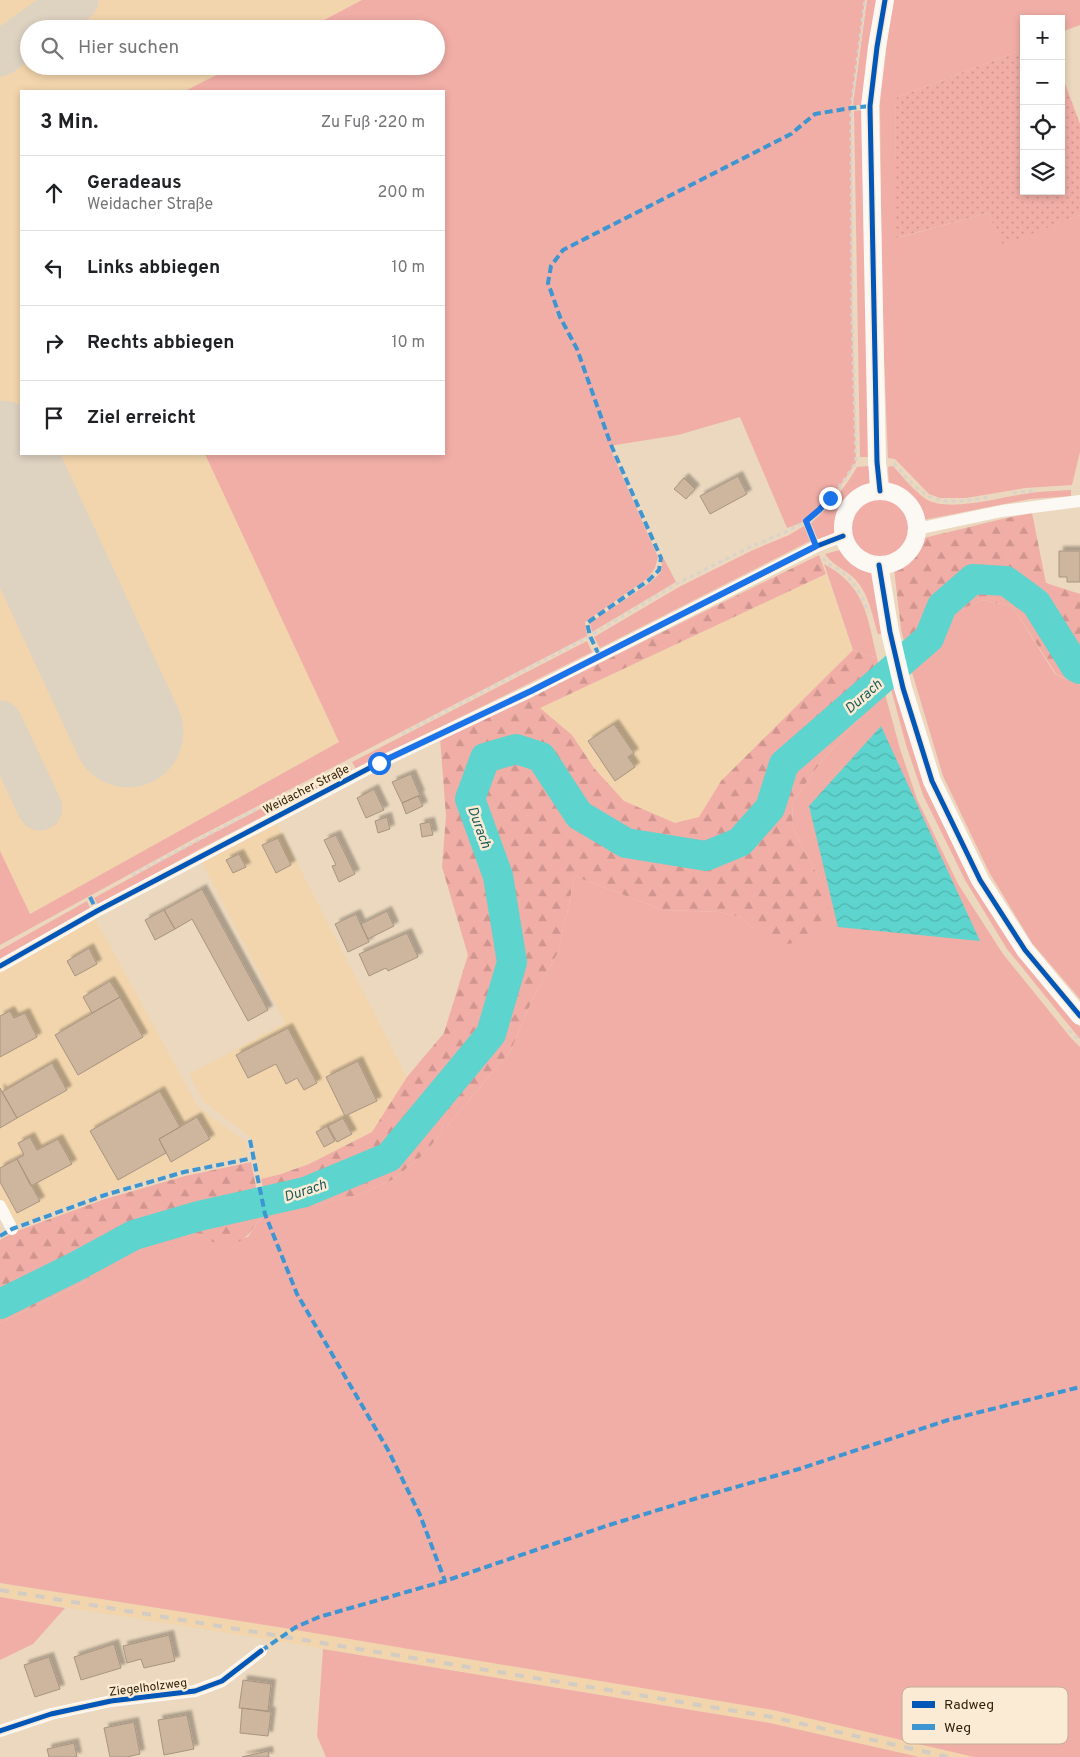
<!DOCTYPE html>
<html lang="de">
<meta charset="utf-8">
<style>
:root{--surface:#fff;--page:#f2f2f2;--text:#202124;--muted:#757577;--line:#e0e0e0}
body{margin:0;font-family:Overpass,sans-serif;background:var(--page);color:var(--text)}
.controls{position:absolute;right:15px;top:15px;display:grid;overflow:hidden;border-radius:0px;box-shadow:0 2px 8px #0003}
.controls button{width:45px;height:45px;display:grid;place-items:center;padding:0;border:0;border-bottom:1px solid var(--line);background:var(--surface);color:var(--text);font:25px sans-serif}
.stop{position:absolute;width:15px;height:15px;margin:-11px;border:4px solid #1a73e8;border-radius:50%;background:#fff}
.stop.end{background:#1a73e8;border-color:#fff;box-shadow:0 1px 5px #0008}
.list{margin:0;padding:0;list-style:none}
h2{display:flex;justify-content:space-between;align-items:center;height:65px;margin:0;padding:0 20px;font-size:21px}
h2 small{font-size:16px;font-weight:400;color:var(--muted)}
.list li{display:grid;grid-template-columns:32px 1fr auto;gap:15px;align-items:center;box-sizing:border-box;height:75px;padding:0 20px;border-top:1px solid var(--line)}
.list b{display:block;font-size:19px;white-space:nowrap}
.list p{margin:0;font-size:16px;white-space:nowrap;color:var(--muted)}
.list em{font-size:16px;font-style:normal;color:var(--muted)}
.icon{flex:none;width:28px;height:28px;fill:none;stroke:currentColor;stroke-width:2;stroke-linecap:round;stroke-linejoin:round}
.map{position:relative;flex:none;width:1080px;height:1757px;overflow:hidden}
.search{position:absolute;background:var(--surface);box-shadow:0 2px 8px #0003;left:20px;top:20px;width:425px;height:55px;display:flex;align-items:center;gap:12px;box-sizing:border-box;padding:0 18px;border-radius:28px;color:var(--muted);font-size:19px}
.panel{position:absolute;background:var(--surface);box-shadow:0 2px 8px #0003;left:20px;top:90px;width:425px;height:365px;border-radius:0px}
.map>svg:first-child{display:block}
</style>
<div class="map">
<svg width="1080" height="1757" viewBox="0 0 1080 1757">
<defs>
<pattern id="forest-firs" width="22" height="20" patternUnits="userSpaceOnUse" patternTransform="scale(1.25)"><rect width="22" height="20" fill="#f1aea7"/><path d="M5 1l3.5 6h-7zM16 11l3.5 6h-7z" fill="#cf958e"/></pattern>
<pattern id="garden-dots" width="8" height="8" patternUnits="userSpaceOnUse" patternTransform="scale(1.25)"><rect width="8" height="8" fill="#f1aea7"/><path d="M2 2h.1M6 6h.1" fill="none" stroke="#cf958e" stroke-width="1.8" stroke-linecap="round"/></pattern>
<pattern id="water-waves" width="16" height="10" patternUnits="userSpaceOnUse" patternTransform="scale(1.25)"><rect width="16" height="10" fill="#5dd4cd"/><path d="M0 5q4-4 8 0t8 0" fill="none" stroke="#51b6af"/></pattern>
<filter id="shadow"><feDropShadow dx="4.5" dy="-4.5" stdDeviation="1" flood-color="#0004"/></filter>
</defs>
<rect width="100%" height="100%" fill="#ebd8be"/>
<path fill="#f2d5ac" d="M0 0H362L306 29H29V66H234L185 91H21V454H205L339 742 30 914 0 851Z
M826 574 853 650 721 781 699 817 675 823 624 801 594 768 572 735 540 708Z
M276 822 407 1077 372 1132 309 1164 281 1174 261 1179 253 1139 204 1102 189 1074 285 1023 201 861Z
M95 918 198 1107 246 1142 248 1156 182 1170 104 1192 14 1226 0 1198V972Z
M0 1583 284 1628 773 1710 974 1757H919L770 1723 272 1640 0 1597Z"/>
<path fill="#f1aea7" d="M362 0H865L851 108 852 314 856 462 843 482 830 498 806 521 787 528 740 417 678 435 609 446 658 557 655 568 648 578 585 622 587 636 194 839 0 945V851L30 914 339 742 205 454H444V91H185L234 66H436V29H307Z
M867 0H877L864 105H853Z
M892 0H1080V25L1061 32V19H1024V49L895 98 897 238 988 213 1003 244 1080 215V452L1072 485 1025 488 966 498H940L929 494 895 459 888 458 882 310 880 102Z
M863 110 871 457H860L854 111Z
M869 466V485C864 487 857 488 853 491 840 499 836 517 836 532L818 540 811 523C829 507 845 488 857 467Z
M893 466C903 477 913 490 926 499 948 513 1000 497 1025 494 1040 491 1055 491 1071 490V496L1030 499 923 520C918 502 907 491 889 485L888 467Z
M850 528a29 29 0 1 1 58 0a29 29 0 1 1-58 0Z
M804 526 810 541 600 648 594 637 679 587 751 551 789 535Z
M840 550C849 564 855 568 872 572L882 634H878C872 615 869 594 855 579 846 570 832 565 825 554Z
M663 557 676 582 592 632 590 623 651 582 661 572Z
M824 564C865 586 867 615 877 658L853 650Z
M982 600 1012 606 1055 674 1080 685V999L1032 943 989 872 943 776 908 659 930 653 950 614Z
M587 641 592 652 356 769 352 762Z
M894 688 924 783 1019 954 1080 1027V1039L1007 949 965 880 923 795 906 745 891 689Z
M884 690 900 749 917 799 958 884 1003 954 1071 1038 1080 1047V1757H974L773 1710 284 1628 0 1583V1323L81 1284 110 1261 141 1247 197 1233 215 1243 248 1237 262 1216 356 1196 392 1180 423 1155 511 1050 533 998 557 954 569 905 574 876 663 910 720 912 740 917 762 935 821 882 793 828 792 803 820 763Z
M348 764 352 770 200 849 98 905 94 898 196 842Z
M87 901 90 908 0 959V950Z
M0 1597 65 1608 33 1644 0 1660Z
M323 1649 770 1723 919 1757H326L317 1736Z"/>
<path fill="url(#forest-firs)" d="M1032 513 1046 583 1080 594V685L1056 674 1012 606 982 600 951 614 929 653 908 659 901 629 894 569C910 564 917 553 924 538L1002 519Z
M819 555 826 574 540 708 572 735 594 768 624 801 675 823 699 817 721 781 853 650 877 658 884 690 820 763 792 803 793 828 821 882 829 913 799 942 775 946 740 917 720 912 663 910 574 876 569 905 557 954 533 998 511 1050 423 1155 392 1180 356 1196 269 1215 261 1179 281 1174 309 1164 372 1132 407 1077 444 1033 468 955 442 867 446 816 440 738 533 696Z
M251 1162 262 1216C250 1234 239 1251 215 1243 209 1241 203 1236 197 1233L141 1247 110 1261 81 1284 0 1323V1240L14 1232 105 1199 185 1176Z"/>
<path fill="url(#garden-dots)" d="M1024 49V191H1061V73L1080 124V215L1003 245 988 213 896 238 895 98Z"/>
<path fill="url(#water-waves)" d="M881 726 980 941 838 927 809 806Z"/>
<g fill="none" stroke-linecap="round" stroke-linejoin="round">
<path stroke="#5dd4cd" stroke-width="30" d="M0 1304 75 1267 134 1235 199 1216 305 1192 389 1157 491 1034 512 962 498 876 470 799 485 758 516 749 541 757 579 815 626 843 706 856 740 842 770 808 784 764 929 638 942 606 973 579 1006 581 1036 603 1076 667 1080 669"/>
<path stroke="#ded2c1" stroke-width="45" d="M35 29 76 0
M0 54 29 33
M0 723 40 808"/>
<path stroke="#ded2c1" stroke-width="111" d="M0 456 128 732"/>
</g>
<path fill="#ceb59d" stroke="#a79582" filter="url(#shadow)" d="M738 476 747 494 710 514 700 496Z
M684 478 695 489 686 499 674 489Z
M1059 551H1080V582H1067V577H1059Z
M614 724 634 753 628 757 635 767 615 781 588 741Z
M411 774 420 795 402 803 392 782Z
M374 789 384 810 366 818 357 798Z
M418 796 423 806 406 814 402 803Z
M387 817 390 829 378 833 375 821Z
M430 822 433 835 422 837 420 824Z
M336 835 355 874 339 882 332 866 336 865 324 840Z
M278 838 291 865 276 873 262 845Z
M239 854 246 867 233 873 226 860Z
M202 889 268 1010 248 1021 192 919 175 929 164 910Z
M164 910 175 929 155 940 145 920Z
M387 911 394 926 368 939 361 924Z
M356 914 369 942 348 952 335 924Z
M407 933 418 957 388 971 386 968 369 976 359 954Z
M89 948 97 964 75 976 67 961Z
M110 981 120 997 92 1013 83 997Z
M120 997 143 1037 78 1075 55 1035Z
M10 1011 14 1018 25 1013 37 1037 0 1057V1016Z
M288 1028 317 1083 304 1090 297 1078 286 1084 276 1064 248 1078 236 1055Z
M358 1061 377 1101 345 1116 326 1077Z
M52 1063 67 1090 17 1118 2 1092Z
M0 1088 17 1118 0 1128Z
M160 1091 180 1127 159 1139 166 1153 118 1180 90 1131Z
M197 1117 210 1139 171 1162 159 1139Z
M343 1118 352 1134 337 1142 328 1126Z
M327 1126 335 1141 324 1147 316 1132Z
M30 1137 37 1150 58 1139 72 1164 31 1186 17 1159 24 1155 18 1143Z
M17 1159 40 1201 17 1213 0 1182V1168Z
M169 1635 175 1661 144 1668 141 1659 127 1663 123 1646Z
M114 1644 121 1668 81 1680 74 1657Z
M49 1657 60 1689 35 1697 24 1665Z
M243 1680 271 1684 268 1711 239 1708Z
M242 1708 271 1712 268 1736 240 1733Z
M187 1715 194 1749 164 1755 158 1720Z
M134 1722 140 1754 127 1757H110L104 1728Z
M74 1743 77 1757H49L47 1749Z
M268 1751 269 1757H242Z"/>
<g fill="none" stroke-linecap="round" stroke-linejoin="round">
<path stroke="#d9d3cb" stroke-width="3" stroke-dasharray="4 4" stroke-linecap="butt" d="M894 463C928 504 937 506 990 497
M1013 493 1034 491
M806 521 811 534
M823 558C827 564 833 566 839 570 854 580 863 596 868 613
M402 734 590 636 678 583 750 547 788 531 806 521 819 510 830 498 843 482 856 462 852 314 851 108 865 0
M132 875 259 808
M1069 1030 1080 1042"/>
<path stroke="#fcf9f5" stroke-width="12" d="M917 529 1002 511 1080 501
M0 966 97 911 379 763 531 691 817 546 843 536
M0 1206 12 1229
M0 1731 51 1714 111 1701 195 1691 222 1681 261 1651"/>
<path stroke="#fcf9f5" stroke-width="18" d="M843 528a37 37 0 1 1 74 0a37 37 0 1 1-74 0Z
M880 491 877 462 870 106 877 47 885 0
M879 565 890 632 903 688 932 781 980 880 1025 950 1080 1016"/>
<path stroke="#d2ccc4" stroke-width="4" stroke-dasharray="9 9" stroke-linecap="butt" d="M0 1590 772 1717 948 1757"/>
<path stroke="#3d95d1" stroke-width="4" stroke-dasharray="8 4" stroke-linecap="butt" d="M599 655 590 636 587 623 649 580 659 570 661 558 611 445 577 349 560 317 548 283 551 266 563 250 791 134 815 114 851 108 870 106
M90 897 97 911
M250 1140 265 1214 297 1294 388 1450 420 1515 445 1581
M0 1236 12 1229 105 1195 184 1172 253 1158
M261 1651 296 1627 319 1617 445 1581 606 1526 694 1499 799 1469 948 1420 1080 1387"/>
<g stroke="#fcebd4" stroke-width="8">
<path id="cycleway" d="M880 491 877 462 870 106 877 47 885 0
M879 565 890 632 903 688 932 781 980 880 1025 950 1080 1016
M0 966 97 911 379 763 531 691 817 546 843 536
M0 1731 51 1714 111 1701 195 1691 222 1681 261 1651"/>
</g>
<use href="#cycleway" stroke="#0057b8" stroke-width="5"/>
</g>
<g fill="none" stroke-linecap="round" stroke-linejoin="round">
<path stroke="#1a73e8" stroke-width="6" d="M379 763 531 691 816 546 806 521 819 510 830 498"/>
</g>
<g text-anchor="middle" stroke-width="5" stroke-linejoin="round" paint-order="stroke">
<g font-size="12" fill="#312108" stroke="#fcebd4">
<text transform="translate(306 789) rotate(-27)" y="4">Weidacher Straße</text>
<text transform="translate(148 1687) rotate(-7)" y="4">Ziegelholzweg</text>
</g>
<g font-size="14" font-style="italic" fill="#195b5b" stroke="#fcebd4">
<text transform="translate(863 696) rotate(-41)" y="5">Durach</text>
<text transform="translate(480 827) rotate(70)" y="5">Durach</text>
<text transform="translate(305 1190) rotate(-18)" y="5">Durach</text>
</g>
</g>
<rect x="902" y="1687" width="166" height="57" rx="8" fill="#fcebd4" stroke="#bfae97" stroke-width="1"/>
<rect x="912" y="1701" width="23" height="7" fill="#0057b8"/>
<rect x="912" y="1724" width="23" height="6" fill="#3d95d1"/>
<g font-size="14" fill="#312108">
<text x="944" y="1709">Radweg</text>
<text x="944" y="1732">Weg</text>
</g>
</svg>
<div class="controls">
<button>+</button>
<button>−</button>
<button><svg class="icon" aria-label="locate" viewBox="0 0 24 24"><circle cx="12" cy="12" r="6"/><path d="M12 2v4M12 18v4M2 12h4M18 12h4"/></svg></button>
<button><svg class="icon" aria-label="layers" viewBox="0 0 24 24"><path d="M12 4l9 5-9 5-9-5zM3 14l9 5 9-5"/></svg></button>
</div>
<div class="stop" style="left:379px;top:763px"></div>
<div class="stop end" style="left:830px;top:498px"></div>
<div class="search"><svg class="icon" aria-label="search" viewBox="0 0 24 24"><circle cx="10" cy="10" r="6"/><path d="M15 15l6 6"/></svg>Hier suchen</div>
<section class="panel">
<h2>3 Min.<small>Zu Fuß · 220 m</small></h2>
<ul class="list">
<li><svg class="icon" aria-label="ahead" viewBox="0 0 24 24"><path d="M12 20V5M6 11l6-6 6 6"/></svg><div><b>Geradeaus</b><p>Weidacher Straße</p></div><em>200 m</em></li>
<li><svg class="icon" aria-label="left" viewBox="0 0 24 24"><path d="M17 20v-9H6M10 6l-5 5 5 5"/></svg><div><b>Links abbiegen</b></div><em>10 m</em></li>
<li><svg class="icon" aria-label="right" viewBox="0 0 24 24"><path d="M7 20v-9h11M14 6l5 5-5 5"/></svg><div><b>Rechts abbiegen</b></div><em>10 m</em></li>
<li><svg class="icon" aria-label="arrive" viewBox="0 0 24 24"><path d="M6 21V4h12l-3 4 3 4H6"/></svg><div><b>Ziel erreicht</b></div></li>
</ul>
</section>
</div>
